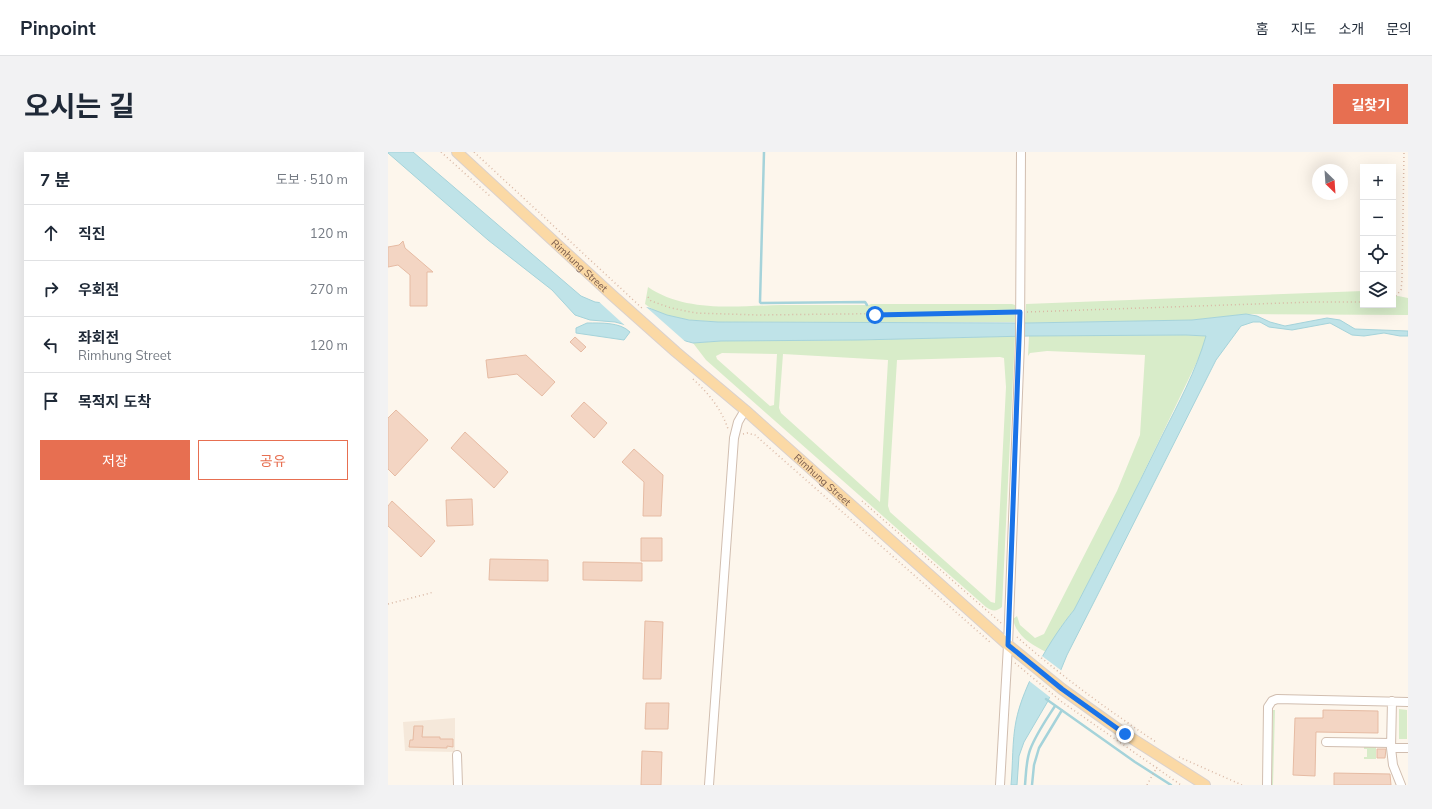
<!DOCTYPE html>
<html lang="ko">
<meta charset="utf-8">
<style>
:root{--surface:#fff;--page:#f2f2f3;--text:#1f2937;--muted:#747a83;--line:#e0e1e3;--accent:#e76f51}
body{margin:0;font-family:Mulish,"Noto Sans KR",sans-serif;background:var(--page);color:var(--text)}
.controls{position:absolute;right:12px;top:12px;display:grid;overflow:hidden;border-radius:0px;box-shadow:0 4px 16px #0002}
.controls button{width:36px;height:36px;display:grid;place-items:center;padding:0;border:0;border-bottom:1px solid var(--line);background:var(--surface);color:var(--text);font:20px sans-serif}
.compass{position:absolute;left:924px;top:12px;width:36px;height:36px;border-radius:50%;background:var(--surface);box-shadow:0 4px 16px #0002;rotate:155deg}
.stop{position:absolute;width:12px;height:12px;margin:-9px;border:3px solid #1a73e8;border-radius:50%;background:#fff}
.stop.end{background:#1a73e8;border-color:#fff;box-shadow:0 1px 4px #0008}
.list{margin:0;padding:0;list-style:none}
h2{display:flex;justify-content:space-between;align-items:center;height:52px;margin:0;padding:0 16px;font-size:17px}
h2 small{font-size:13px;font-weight:400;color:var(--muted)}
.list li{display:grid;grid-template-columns:26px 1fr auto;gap:12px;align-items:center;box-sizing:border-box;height:56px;padding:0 16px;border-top:1px solid var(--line)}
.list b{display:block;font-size:15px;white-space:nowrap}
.list p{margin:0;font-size:13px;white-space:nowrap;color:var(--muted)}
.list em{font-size:13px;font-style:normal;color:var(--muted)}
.actions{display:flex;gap:8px;padding:12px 16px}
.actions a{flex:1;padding:9px 0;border:1px solid var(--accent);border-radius:0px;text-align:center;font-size:14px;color:var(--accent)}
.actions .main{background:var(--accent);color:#fff}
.icon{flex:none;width:22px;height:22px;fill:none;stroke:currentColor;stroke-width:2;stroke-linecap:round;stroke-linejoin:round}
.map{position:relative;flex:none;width:1020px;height:633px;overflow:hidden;border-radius:0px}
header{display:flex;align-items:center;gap:24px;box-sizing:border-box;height:56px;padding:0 20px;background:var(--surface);border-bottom:1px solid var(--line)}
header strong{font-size:19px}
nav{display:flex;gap:22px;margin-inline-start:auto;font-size:14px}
.intro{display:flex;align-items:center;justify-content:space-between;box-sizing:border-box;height:96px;padding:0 24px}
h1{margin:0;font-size:28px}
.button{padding:10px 18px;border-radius:0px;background:var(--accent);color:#fff;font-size:14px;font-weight:700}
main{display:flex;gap:24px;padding:0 24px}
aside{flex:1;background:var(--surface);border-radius:0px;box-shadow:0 4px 16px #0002}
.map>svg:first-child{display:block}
</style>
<header>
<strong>Pinpoint</strong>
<nav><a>홈</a><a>지도</a><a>소개</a><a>문의</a></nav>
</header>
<div class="intro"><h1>오시는 길</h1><a class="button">길찾기</a></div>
<main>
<aside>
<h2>7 분<small>도보 · 510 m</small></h2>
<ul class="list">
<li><svg class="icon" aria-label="ahead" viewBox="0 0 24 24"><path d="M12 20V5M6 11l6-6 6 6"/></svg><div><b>직진</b></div><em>120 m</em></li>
<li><svg class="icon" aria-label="right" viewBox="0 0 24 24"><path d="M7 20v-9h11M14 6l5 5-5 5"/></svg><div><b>우회전</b></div><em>270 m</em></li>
<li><svg class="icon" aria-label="left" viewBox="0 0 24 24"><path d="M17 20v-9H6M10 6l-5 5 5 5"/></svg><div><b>좌회전</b><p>Rimhung Street</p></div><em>120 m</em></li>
<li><svg class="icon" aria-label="arrive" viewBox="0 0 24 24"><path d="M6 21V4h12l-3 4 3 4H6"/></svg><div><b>목적지 도착</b></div></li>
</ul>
<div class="actions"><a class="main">저장</a><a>공유</a></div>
</aside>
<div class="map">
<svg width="1020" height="633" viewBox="0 0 1020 633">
<rect width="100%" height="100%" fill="#fdf6ec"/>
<path fill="#f5e8da" d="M67 566V600L17 599 15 570Z"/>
<path fill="#d8ecc9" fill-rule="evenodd" d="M260 135C298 161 349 154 393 153 422 153 452 153 481 153L483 152H624L627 153V170H330C306 168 276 168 257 152Z
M975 139V153H1005V143L1020 146V163L858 162 804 168 637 171 638 152Z
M798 183 819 184 815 197 743 347 686 458 675 472 658 500C644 493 628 484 625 467L629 464 632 473 647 486 656 482 729 339 752 283 757 203 659 199 642 201 640 204 641 184Z
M627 184 614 455C608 460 604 459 598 455L318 208 305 191 333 189 470 188ZM334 201 389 202 386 253 382 254 329 207 328 204ZM395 202 500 208 492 350 393 261 391 256ZM612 205 616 206 618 235 607 451 603 450 502 360 500 354 509 208Z
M1011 557 1019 558V587H1011Z
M885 558H887L885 633H883Z
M976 595H988V607H976V605H979V597H976Z"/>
<path fill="#bfe3e8" stroke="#a5d3da" d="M0 0H25L193 144 207 150 261 156 279 163 301 168 330 170 639 171 804 168 858 162 869 164 882 170 897 174 939 166 952 168 967 177 1020 179V184H1012L996 181 976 184 964 183 942 171 904 178 881 175 872 170H865L853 174 828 208 708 446 679 503 660 549 636 590 631 604 629 633H623C625 612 624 589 628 569 635 533 663 486 686 458 716 400 746 342 774 284 790 252 808 219 818 184L798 183 641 184 470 188 333 189 305 191 227 170 202 168 187 163 164 138 100 88 0 1Z
M199 171C213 171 232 170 242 180L236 188 188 181V176Z"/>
<path fill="#fdf6ec" d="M209 148 257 154 300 192 241 176 243 179Z
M654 504 674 519 663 546 640 528Z"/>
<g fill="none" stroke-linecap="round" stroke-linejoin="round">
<path stroke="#a5d3da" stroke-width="2.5" d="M376 0 372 150 373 151 477 150 479 153
M658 547 747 610 783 633
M637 633C638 622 638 609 642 598 648 582 658 568 667 554
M644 633 646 613 651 596 674 558"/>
</g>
<path fill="#f3d5c3" stroke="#e6bba3" d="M15 89 17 96 45 120H39V154H22V123L10 113 0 115V95L11 93Z
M187 185 198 195 193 200 182 190Z
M138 203 167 230 154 244 129 222 100 226 98 208Z
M196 250 219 271 206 286 183 264Z
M8 258 40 288 7 324 0 317V266Z
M77 280 120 320 106 336 63 296Z
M246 297 275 323 273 364H255L256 330 234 310Z
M84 347 85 373 59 374 58 348Z
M4 349 47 389 33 405 0 374V354Z
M253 386H274V409H253Z
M102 407 160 408V429L101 428Z
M195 410 254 411V429L195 428Z
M257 469 275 470 273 527H255Z
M258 551H281L280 577H257Z
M935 558 990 559V581L928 580 927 624 905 623 907 566H935Z
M26 574H35L34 585H52V587H65V595L59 594V596L21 595 22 588H25Z
M989 597H998L997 606H989Z
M254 599 274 600 273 633H253Z
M946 621 1002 622 1003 633H946Z"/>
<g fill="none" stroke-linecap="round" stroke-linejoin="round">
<g stroke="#d1beb0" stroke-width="10">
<path id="minor" d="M1004 549 1003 596 1005 613 1013 633
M938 590 1003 591
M1003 596H1020
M69 603 70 633
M321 633 346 286 350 270 357 258
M612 633 620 493 632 191 633 0
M879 633 880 555 884 549 889 547 1020 550"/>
</g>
<g stroke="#dad1cd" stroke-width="12">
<g id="major">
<path id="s1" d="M69 0 224 143 288 200 357 258 620 493 674 537 737 582 817 633"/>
</g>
</g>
<path stroke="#d9b8a5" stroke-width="1.5" stroke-dasharray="1 3" stroke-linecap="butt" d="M53 0 103 45
M86 0 255 157
M260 145 263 149 283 156 308 161 370 163 625 160
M1005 147 1013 138 1014 128 1016 0
M639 160 925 150H975
M305 227C320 241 333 256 340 277
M355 282 359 281 367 283 603 491
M474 349 613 471
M0 452 46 440
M629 485C673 524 720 558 768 590
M627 511 674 550 793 633
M791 605 854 633
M759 633 769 615"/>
<use href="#minor" stroke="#fff" stroke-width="8"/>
<use href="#major" stroke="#fbd9a5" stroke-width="10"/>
</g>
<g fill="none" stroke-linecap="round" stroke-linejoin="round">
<path stroke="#1a73e8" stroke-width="5" d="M487 163 632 160 620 493 674 537 737 582"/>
</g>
<g text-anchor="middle" stroke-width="3.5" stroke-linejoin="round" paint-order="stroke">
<g font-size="10" fill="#7a5c4d" stroke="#fffaf3">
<text dy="4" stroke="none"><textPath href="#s1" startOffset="167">Rimhung Street</textPath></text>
<text dy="4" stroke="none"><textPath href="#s1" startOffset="491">Rimhung Street</textPath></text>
</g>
</g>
</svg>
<div class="controls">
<button>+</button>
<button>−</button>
<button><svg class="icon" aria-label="locate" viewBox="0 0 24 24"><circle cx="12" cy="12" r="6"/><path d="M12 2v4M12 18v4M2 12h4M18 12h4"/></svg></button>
<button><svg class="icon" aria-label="layers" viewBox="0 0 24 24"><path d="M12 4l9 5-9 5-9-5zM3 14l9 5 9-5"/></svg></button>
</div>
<svg class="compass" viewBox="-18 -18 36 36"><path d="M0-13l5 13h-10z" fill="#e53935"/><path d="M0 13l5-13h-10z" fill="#747a83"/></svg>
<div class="stop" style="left:487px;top:163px"></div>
<div class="stop end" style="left:737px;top:582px"></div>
</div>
</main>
